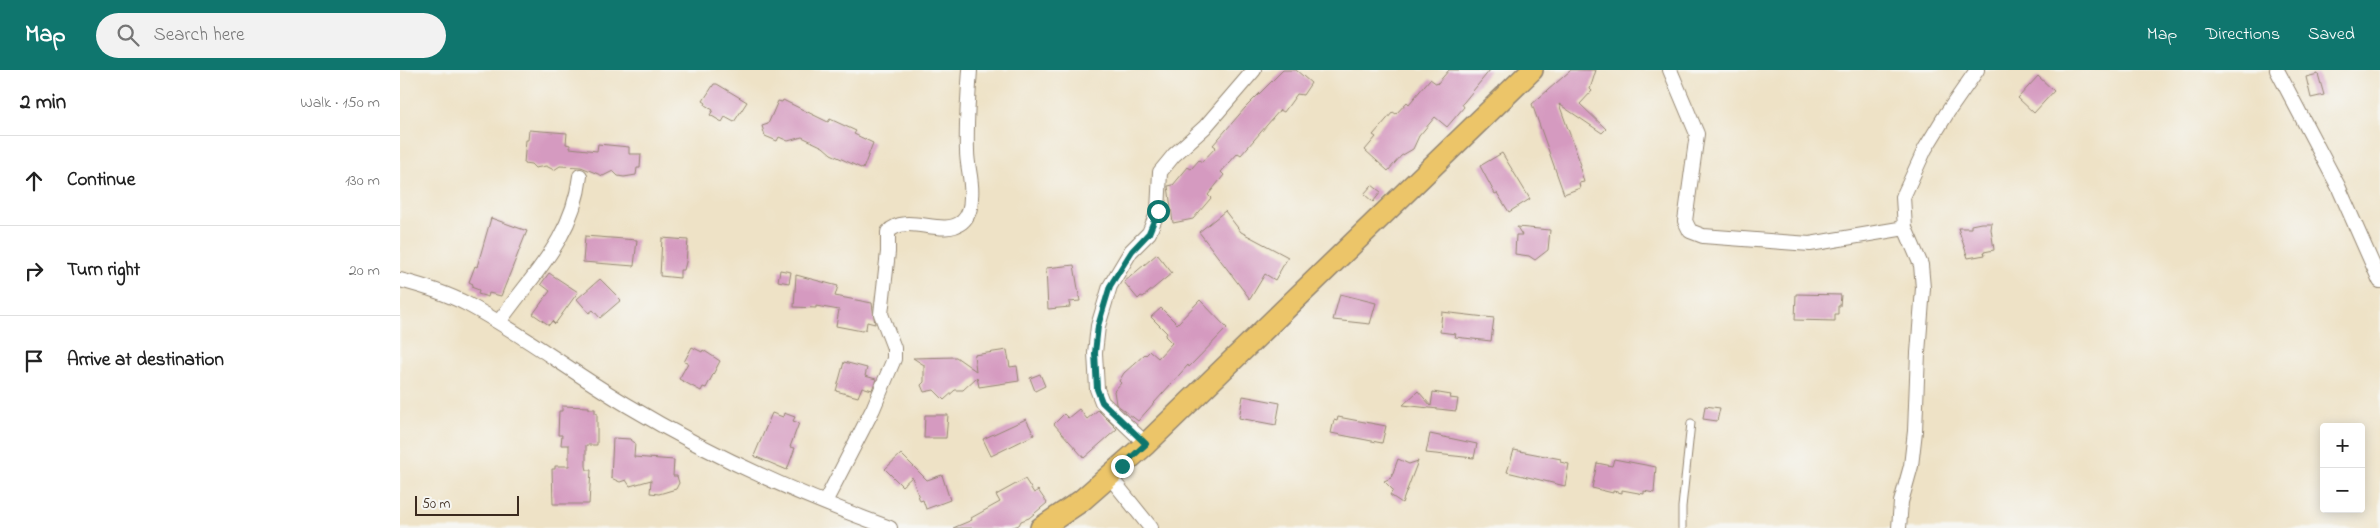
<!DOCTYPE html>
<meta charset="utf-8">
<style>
:root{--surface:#fff;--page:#f2f2f2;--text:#222;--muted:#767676;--line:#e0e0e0;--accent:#0f766e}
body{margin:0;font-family:"Indie Flower",sans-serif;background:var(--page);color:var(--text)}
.controls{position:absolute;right:15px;bottom:15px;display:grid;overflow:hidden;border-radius:5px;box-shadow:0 2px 12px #0003}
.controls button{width:45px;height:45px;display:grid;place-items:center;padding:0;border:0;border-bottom:1px solid var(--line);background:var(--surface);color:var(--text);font:25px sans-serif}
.scale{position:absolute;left:15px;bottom:12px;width:104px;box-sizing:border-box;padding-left:5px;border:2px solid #3b2a1e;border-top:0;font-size:14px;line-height:18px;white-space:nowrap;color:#3b2a1e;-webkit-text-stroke:4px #f6f6f2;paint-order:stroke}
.stop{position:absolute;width:15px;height:15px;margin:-11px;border:4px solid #0f766e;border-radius:50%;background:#fff}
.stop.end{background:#0f766e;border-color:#fff;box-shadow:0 1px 5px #0008}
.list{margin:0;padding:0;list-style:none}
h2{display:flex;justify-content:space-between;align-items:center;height:65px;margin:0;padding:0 20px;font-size:21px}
h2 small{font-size:16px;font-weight:400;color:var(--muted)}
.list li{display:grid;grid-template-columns:32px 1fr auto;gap:15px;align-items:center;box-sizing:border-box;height:90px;padding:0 20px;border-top:1px solid var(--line)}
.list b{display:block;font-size:19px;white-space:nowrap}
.list em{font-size:16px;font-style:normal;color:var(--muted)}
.icon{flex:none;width:28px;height:28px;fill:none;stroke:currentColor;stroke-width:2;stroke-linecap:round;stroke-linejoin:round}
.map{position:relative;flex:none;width:1980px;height:458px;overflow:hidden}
header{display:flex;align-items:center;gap:30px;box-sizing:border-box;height:70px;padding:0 25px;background:var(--accent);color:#fff}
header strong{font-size:24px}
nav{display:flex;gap:28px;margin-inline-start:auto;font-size:18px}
.search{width:350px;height:45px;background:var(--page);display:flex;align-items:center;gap:12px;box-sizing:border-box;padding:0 18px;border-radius:28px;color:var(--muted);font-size:19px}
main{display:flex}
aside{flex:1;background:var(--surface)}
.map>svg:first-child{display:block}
</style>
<header>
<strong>Map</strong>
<div class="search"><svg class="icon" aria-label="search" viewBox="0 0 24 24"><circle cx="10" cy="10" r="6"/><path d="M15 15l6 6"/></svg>Search here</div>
<nav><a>Map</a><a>Directions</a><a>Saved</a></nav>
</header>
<main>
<aside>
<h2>2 min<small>Walk · 150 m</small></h2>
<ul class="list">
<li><svg class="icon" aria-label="ahead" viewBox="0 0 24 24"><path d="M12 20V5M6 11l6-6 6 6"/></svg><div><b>Continue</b></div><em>130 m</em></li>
<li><svg class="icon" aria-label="right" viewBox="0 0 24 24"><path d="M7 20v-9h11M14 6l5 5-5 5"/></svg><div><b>Turn right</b></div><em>20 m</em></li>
<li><svg class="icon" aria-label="arrive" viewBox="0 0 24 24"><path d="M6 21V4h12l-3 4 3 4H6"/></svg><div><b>Arrive at destination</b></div></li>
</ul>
</aside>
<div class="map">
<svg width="1980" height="458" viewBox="0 0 1980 458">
<rect width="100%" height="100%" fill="#f6f6f2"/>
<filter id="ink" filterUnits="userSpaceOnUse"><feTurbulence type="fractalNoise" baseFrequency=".02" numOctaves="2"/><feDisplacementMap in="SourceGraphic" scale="10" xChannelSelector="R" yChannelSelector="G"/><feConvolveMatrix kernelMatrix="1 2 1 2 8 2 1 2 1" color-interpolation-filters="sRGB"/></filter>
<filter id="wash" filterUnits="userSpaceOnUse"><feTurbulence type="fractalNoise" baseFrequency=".0096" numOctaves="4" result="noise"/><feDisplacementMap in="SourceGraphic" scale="20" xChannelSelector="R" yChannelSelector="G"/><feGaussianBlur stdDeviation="1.12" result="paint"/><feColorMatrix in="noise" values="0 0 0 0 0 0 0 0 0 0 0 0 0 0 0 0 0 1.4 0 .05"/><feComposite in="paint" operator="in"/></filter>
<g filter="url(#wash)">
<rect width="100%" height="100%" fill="#eee2c6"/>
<g id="blocks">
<path fill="#d59ac0" d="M883 0H896L911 13 903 25 897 24 884 42 880 40 841 85 838 83 821 102 824 105 808 125 811 128 793 149 773 153 768 116 773 115 788 97 791 99 799 90 802 92 816 77 813 75 845 38Z
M1049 0H1090L1064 32 1062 34 1064 37 1047 57 1035 47 1019 66 1013 79 1001 86 988 101 965 80 976 67 973 65 993 42 996 44 1007 32 1009 34 1030 9 1037 14Z
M1171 0H1196L1190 19 1192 21 1180 34 1206 59 1202 63 1159 34 1181 95H1179L1184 112 1179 113 1180 118 1164 124 1132 34Z
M1918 4 1924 25 1911 28 1906 7Z
M1638 6 1654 21 1634 43 1618 28Z
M314 14H317L347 32 334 52 325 47 322 52 310 45 313 40 305 35 306 33 303 31Z
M383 30 428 52 430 49 456 61 454 64 473 73 463 99 431 84 423 77 402 67 388 71 379 67 377 71 365 66 362 56 368 54 378 31 382 32Z
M129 60 167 63 166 74 170 75V78L197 81 198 74 229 77V84H241L240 98H237L236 105 224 107 218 106 213 101 203 106 181 97 160 96 154 100 146 96 135 98 131 94 124 93 126 70H128Z
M1102 83 1130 129 1109 142 1097 123 1095 124 1080 96Z
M972 115 981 122 973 132 964 124Z
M825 141 841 162 888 187 875 210 865 204 850 229 799 162Z
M91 148 127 161 101 226 89 223 88 227 78 224 79 220 71 217 73 214 69 212 75 196 77 197Z
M1581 153H1592L1591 159 1594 180 1584 182 1585 185 1568 188 1558 158H1571V155Z
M1117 157 1150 160 1148 180 1135 190 1129 186 1115 184 1116 165H1122Z
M185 166 237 170 234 196 183 192Z
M262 168 288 170 286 192 284 200H280V208L260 206Z
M757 184 772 203 743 227 741 226 738 229 724 212Z
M674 195 680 231 669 232 670 237 648 239 646 198Z
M380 200 391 202 389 213 378 211Z
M149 203 178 222 155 254 152 251 149 255 133 244 150 221 141 214Z
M396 205 438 216 435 226 472 233 475 254 467 252 466 259 462 261 436 256 439 240 416 236V238L394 237Z
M200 209 221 230 200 248 193 240 189 243 177 229Z
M940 224 976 233 970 254 933 250Z
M1396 224 1441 225 1440 236H1438V244H1435V251L1395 250Z
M800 230 827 258 789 297 788 295 738 351 716 334 714 321 721 313 719 311 724 303 745 284 746 285 750 281 758 288 772 273 765 266 767 263 751 247 761 238 777 254Z
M1042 242 1094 248 1091 271 1055 267 1056 264 1040 262Z
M292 277 302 282 303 280 320 291 306 318 303 317 301 321 279 309 288 293 284 292Z
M607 280 610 297 617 296 619 311 579 317 577 307 563 320H555L544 330 534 320 524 322 521 315 524 312V295L513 288 556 287 576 301 574 285Z
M444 292 467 298 465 306 476 309 472 320 462 317 458 327 436 321Z
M640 304 645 316 635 321 630 308Z
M1018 321 1031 336 1033 322 1051 325 1050 328 1058 329 1056 341 1003 335Z
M843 326 880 333 876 355 839 348Z
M162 336 189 337V339H195V343H197V375H186V396L187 400H191L189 434H153L152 399H155V396H169V375H161L162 365H158L159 341H162Z
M1305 336 1320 338 1317 351 1303 349Z
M679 339 687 349 698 340 717 359 684 388 654 354 664 344 668 348Z
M372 343 383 347 384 343 395 347 393 351 399 353 390 377 395 378 387 400 354 386Z
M525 345H548L546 368H524Z
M938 347 986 356 982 373 931 363 934 350 937 351Z
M626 349 634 365 591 386 583 369Z
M1030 364 1077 374 1074 388 1026 383Z
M213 368 230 369 235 373 234 387 274 390 273 406H277L279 413 276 419 259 424 250 423 251 410 230 416 226 410 220 412 211 408Z
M1114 380 1161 389 1160 392 1169 394 1165 416 1107 402Z
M501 384 527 410 542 405 550 430 526 439 523 430 520 431 512 407 502 416 485 399Z
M998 389 1009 394 1018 391 1002 433 990 425 993 420 984 411 991 408Z
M1214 389 1256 397 1254 423 1244 421V424L1222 420V423L1213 421V423L1192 418 1197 393 1212 396Z
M625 409 634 423 638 420 647 433 629 448 621 451 619 455 610 458H553L572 450 571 448 600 432 596 425Z"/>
</g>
</g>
<g filter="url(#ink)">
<use href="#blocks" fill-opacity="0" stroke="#948672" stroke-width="1"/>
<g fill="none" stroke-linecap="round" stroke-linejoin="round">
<g stroke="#948672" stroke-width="9">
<path id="service" d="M1282 458V437L1291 353"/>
</g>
<g stroke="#948672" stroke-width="16">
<path id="minor" d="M1270 0 1297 64 1285 151 1290 161 1303 166 1410 174 1505 158
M1877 0 1938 116 1980 211
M0 210C23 216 46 223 67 234 123 264 173 303 227 335 310 385 399 425 490 458
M99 252C133 204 173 168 180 106
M746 374 702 332 697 319 695 283 698 256 710 216 731 181 749 163 758 141 760 102 774 85 805 57 854 0
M710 407 751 458
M425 432 473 339 494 289V278L481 244 488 182V162C506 142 542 168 562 152 569 146 571 136 571 127 573 112 567 97 567 81 566 54 568 27 570 0
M1499 458 1501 432 1511 396 1515 361 1518 283 1523 218 1521 195 1505 158 1503 127 1525 79 1547 43 1577 0"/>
</g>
<g stroke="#948672" stroke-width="24">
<path id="primary" d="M641 458 681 431 746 374 1132 0"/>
</g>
<use href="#service" stroke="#fff" stroke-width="7"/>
<use href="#minor" stroke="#fff" stroke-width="14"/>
<use href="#primary" stroke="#ecc569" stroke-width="21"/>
</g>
</g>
<g fill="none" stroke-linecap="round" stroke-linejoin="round" filter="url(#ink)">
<path stroke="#0f766e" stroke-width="6" d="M722 396 746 374 702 332 697 319 695 283 698 256 710 216 732 181 749 163 758 141"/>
</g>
</svg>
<div class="controls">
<button>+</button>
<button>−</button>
</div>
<div class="scale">50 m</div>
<div class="stop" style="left:758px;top:141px"></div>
<div class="stop end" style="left:722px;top:396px"></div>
</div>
</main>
